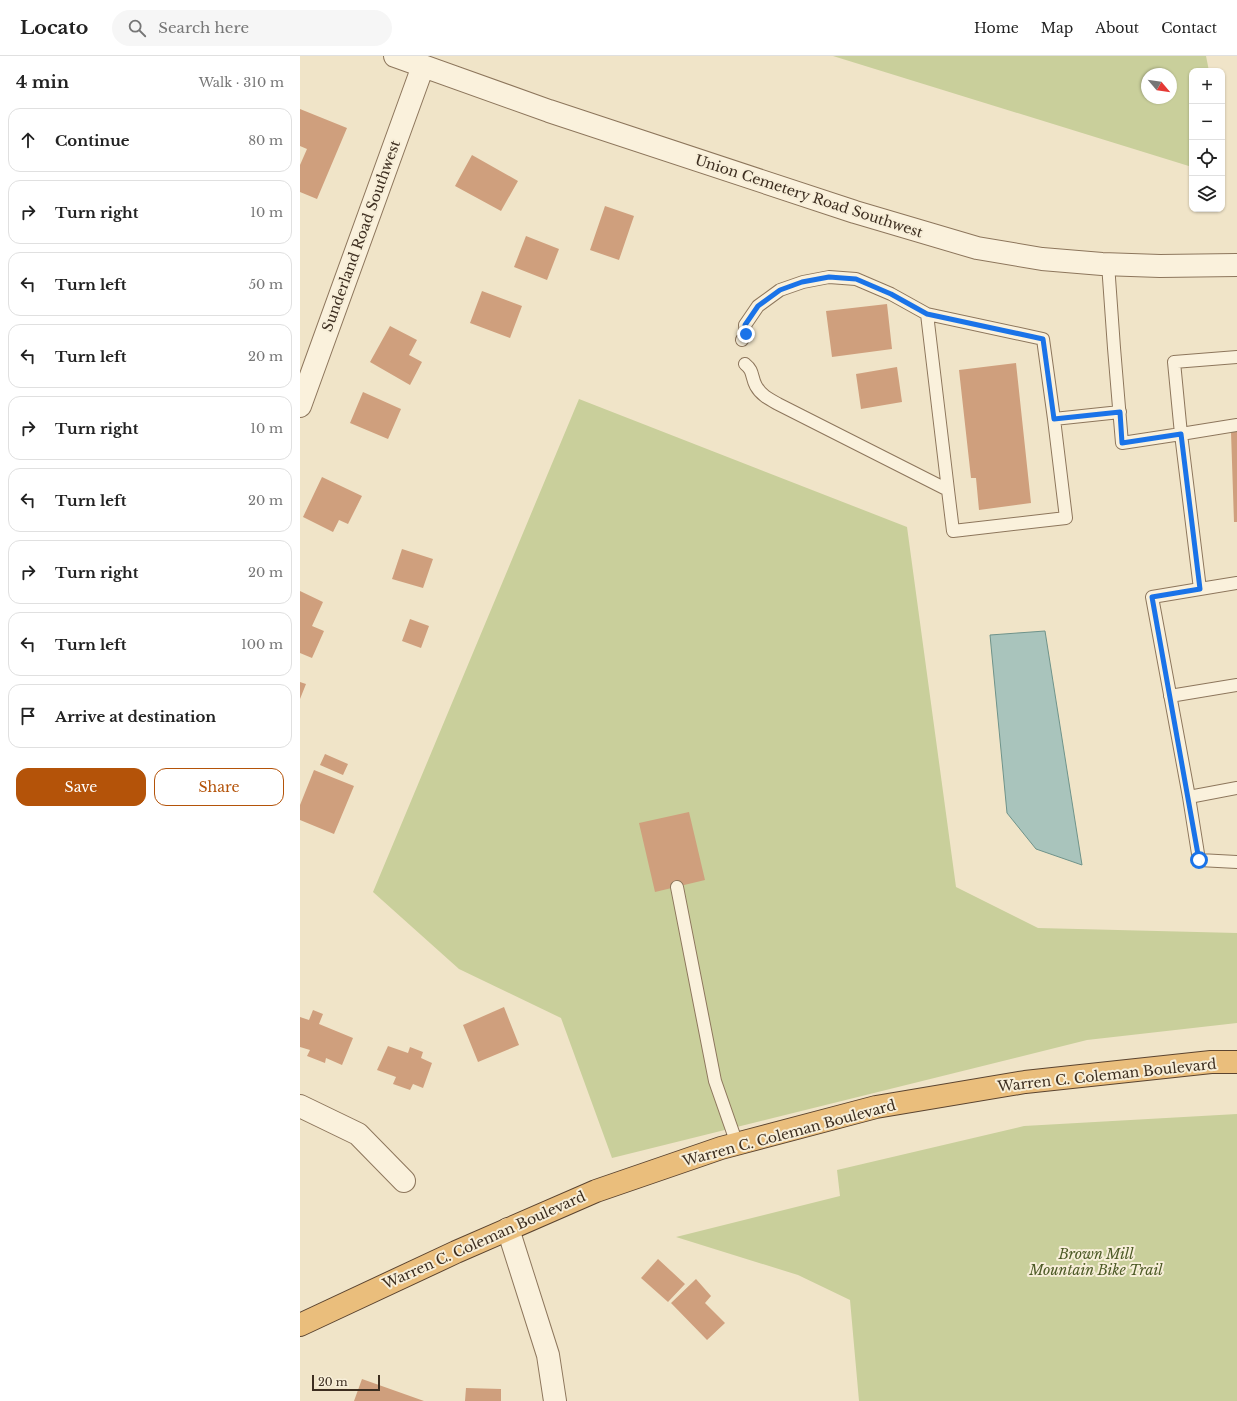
<!DOCTYPE html>
<meta charset="utf-8">
<style>
:root{--surface:#fff;--page:#f6f6f6;--text:#222;--muted:#767676;--line:#e0e0e0;--accent:#b45309}
body{margin:0;font-family:"Libre Baskerville",serif;background:var(--page);color:var(--text)}
.controls{position:absolute;right:12px;top:12px;display:grid;overflow:hidden;border-radius:8px;box-shadow:0 1px 3px #0004}
.controls button{width:36px;height:36px;display:grid;place-items:center;padding:0;border:0;border-bottom:1px solid var(--line);background:var(--surface);color:var(--text);font:20px sans-serif}
.compass{position:absolute;left:841px;top:12px;width:36px;height:36px;border-radius:50%;background:var(--surface);box-shadow:0 1px 3px #0004;rotate:119deg}
.scale{position:absolute;left:12px;bottom:10px;width:68px;box-sizing:border-box;padding-left:4px;border:2px solid #3d2e20;border-top:0;font-size:11px;line-height:14px;white-space:nowrap;color:#3d2e20;-webkit-text-stroke:3px #f7eed8;paint-order:stroke}
.stop{position:absolute;width:12px;height:12px;margin:-9px;border:3px solid #1a73e8;border-radius:50%;background:#fff}
.stop.end{background:#1a73e8;border-color:#fff;box-shadow:0 1px 4px #0008}
.list{margin:0;padding:0;list-style:none}
h2{display:flex;justify-content:space-between;align-items:center;height:52px;margin:0;padding:0 16px;font-size:17px}
h2 small{font-size:13px;font-weight:400;color:var(--muted)}
.list li{display:grid;grid-template-columns:26px 1fr auto;gap:12px;align-items:center;box-sizing:border-box;height:64px;margin:0 8px 8px;padding:0 8px;border:1px solid var(--line);border-radius:12px}
.list b{display:block;font-size:15px;white-space:nowrap}
.list em{font-size:13px;font-style:normal;color:var(--muted)}
.actions{display:flex;gap:8px;padding:12px 16px}
.actions a{flex:1;padding:9px 0;border:1px solid var(--accent);border-radius:12px;text-align:center;font-size:14px;color:var(--accent)}
.actions .main{background:var(--accent);color:#fff}
.icon{flex:none;width:22px;height:22px;fill:none;stroke:currentColor;stroke-width:2;stroke-linecap:round;stroke-linejoin:round}
.map{position:relative;flex:none;width:937px;height:1345px;overflow:hidden}
header{display:flex;align-items:center;gap:24px;box-sizing:border-box;height:56px;padding:0 20px;background:var(--surface);border-bottom:1px solid var(--line)}
header strong{font-size:19px}
nav{display:flex;gap:22px;margin-inline-start:auto;font-size:14px}
.search{width:280px;height:36px;background:var(--page);display:flex;align-items:center;gap:10px;box-sizing:border-box;padding:0 14px;border-radius:22px;color:var(--muted);font-size:15px}
main{display:flex}
aside{flex:1;background:var(--surface)}
.map>svg:first-child{display:block}
</style>
<header>
<strong>Locato</strong>
<div class="search"><svg class="icon" aria-label="search" viewBox="0 0 24 24"><circle cx="10" cy="10" r="6"/><path d="M15 15l6 6"/></svg>Search here</div>
<nav><a>Home</a><a>Map</a><a>About</a><a>Contact</a></nav>
</header>
<main>
<aside>
<h2>4 min<small>Walk · 310 m</small></h2>
<ul class="list">
<li><svg class="icon" aria-label="ahead" viewBox="0 0 24 24"><path d="M12 20V5M6 11l6-6 6 6"/></svg><div><b>Continue</b></div><em>80 m</em></li>
<li><svg class="icon" aria-label="right" viewBox="0 0 24 24"><path d="M7 20v-9h11M14 6l5 5-5 5"/></svg><div><b>Turn right</b></div><em>10 m</em></li>
<li><svg class="icon" aria-label="left" viewBox="0 0 24 24"><path d="M17 20v-9H6M10 6l-5 5 5 5"/></svg><div><b>Turn left</b></div><em>50 m</em></li>
<li><svg class="icon" aria-label="left" viewBox="0 0 24 24"><path d="M17 20v-9H6M10 6l-5 5 5 5"/></svg><div><b>Turn left</b></div><em>20 m</em></li>
<li><svg class="icon" aria-label="right" viewBox="0 0 24 24"><path d="M7 20v-9h11M14 6l5 5-5 5"/></svg><div><b>Turn right</b></div><em>10 m</em></li>
<li><svg class="icon" aria-label="left" viewBox="0 0 24 24"><path d="M17 20v-9H6M10 6l-5 5 5 5"/></svg><div><b>Turn left</b></div><em>20 m</em></li>
<li><svg class="icon" aria-label="right" viewBox="0 0 24 24"><path d="M7 20v-9h11M14 6l5 5-5 5"/></svg><div><b>Turn right</b></div><em>20 m</em></li>
<li><svg class="icon" aria-label="left" viewBox="0 0 24 24"><path d="M17 20v-9H6M10 6l-5 5 5 5"/></svg><div><b>Turn left</b></div><em>100 m</em></li>
<li><svg class="icon" aria-label="arrive" viewBox="0 0 24 24"><path d="M6 21V4h12l-3 4 3 4H6"/></svg><div><b>Arrive at destination</b></div></li>
</ul>
<div class="actions"><a class="main">Save</a><a>Share</a></div>
</aside>
<div class="map">
<svg width="937" height="1345" viewBox="0 0 937 1345">
<rect width="100%" height="100%" fill="#f0e4c8"/>
<path fill="#c9cf9b" fill-rule="evenodd" d="M533 0H906L909 15H892V111ZM847 18H871V42H847Z
M279 343 607 471 656 831 738 872 937 877V967L787 984 312 1102 261 962 159 913 73 836Z
M937 1058V1345H559L550 1244 498 1219 376 1181 540 1140 537 1114 724 1070Z"/>
<path fill="#a9c4bc" stroke="#6f938a" d="M745 575 782 809 736 793 707 757 690 579Z"/>
<path fill="#cf9f7d" d="M0 53 47 72 17 143 0 136V109L7 93 0 90Z
M172 99 218 125 201 155 155 130Z
M305 150 334 160 319 204 290 194Z
M226 180 259 193 247 224 214 211Z
M182 235 222 250 210 282 170 267Z
M587 248 592 293 532 301 526 255Z
M90 270 117 284 109 299 122 306 110 329 70 306Z
M716 307 731 447 679 454 676 422H671L659 314Z
M597 311 602 346 561 353 556 318Z
M63 336 101 353 88 383 50 367Z
M931 376H937V466H934Z
M22 421 62 440 48 468 39 464 33 476 3 461Z
M102 493 133 503 123 532 92 523Z
M0 535 23 546 12 570 24 575 12 602 0 597Z
M110 563 129 570 121 592 102 585Z
M0 626 6 628 0 643Z
M25 698 48 708 43 719 20 709Z
M14 714 54 730 34 778 0 764V749Z
M389 756 405 824 355 836 339 767Z
M204 951 219 989 178 1006 163 969Z
M13 954 23 958 19 968 53 982 42 1009 26 1002 25 1007 7 1000 10 994 0 991V961L9 964Z
M88 990 108 997 110 991 123 996 121 1002 132 1007 123 1032 113 1028 110 1034 93 1028 96 1021 77 1014Z
M358 1203 385 1228 368 1246 341 1222Z
M396 1223 411 1240 405 1247 425 1267 407 1284 371 1247Z
M62 1323 124 1345H54Z
M166 1332 201 1333V1345H165Z"/>
<g fill="none" stroke-linecap="round" stroke-linejoin="round">
<g stroke="#8d765c" stroke-width="14">
<path id="service" d="M808 208 814 292 822 387 881 378 900 533 937 527
M627 258 648 434
M442 284 446 278 445 269 458 250 480 234 503 226 529 221 556 223 591 238 627 258 743 283 754 363 820 356
M937 301 874 306 881 378 937 369
M445 308C454 315 451 321 456 330 461 339 469 343 478 348L648 434 653 475 766 462 754 363
M900 533 852 541 889 741 937 732
M870 640 937 629
M889 741 899 804 937 806
M377 831 415 1025 437 1088"/>
</g>
<g stroke="#8d765c" stroke-width="24">
<path id="minor" d="M95 0 249 55 555 156 677 192 742 203 802 208 860 210 937 209
M0 350 123 10
M0 1050 58 1078 104 1125
M208 1173 248 1299 255 1345"/>
</g>
<g stroke="#5b4430" stroke-width="24">
<path id="trunk" d="M0 1269 156 1196 296 1135 421 1092 576 1051 725 1026 911 1006H937"/>
</g>
<use href="#service" stroke="#faf1dc" stroke-width="12"/>
<use href="#minor" stroke="#faf1dc" stroke-width="22"/>
<use href="#trunk" stroke="#eabe7c" stroke-width="22"/>
</g>
<g fill="none" stroke-linecap="round" stroke-linejoin="round">
<path stroke="#1a73e8" stroke-width="5" d="M446 278 445 269 458 250 480 234 502 226 529 221 556 223 591 238 627 258 743 283 754 363 820 356 822 387 881 378 900 533 852 541 899 804"/>
</g>
<g text-anchor="middle" stroke-width="4" stroke-linejoin="round" paint-order="stroke">
<g font-size="14" fill="#3d2e20" stroke="#f7eed8">
<text transform="translate(509 140) rotate(18)" y="5">Union Cemetery Road Southwest</text>
<text transform="translate(61 180) rotate(-70)" y="5">Sunderland Road Southwest</text>
<text transform="translate(807 1019) rotate(-6)" y="5">Warren C. Coleman Boulevard</text>
<text transform="translate(489 1077) rotate(-15)" y="5">Warren C. Coleman Boulevard</text>
<text transform="translate(184 1184) rotate(-24)" y="5">Warren C. Coleman Boulevard</text>
</g>
<g font-size="14" font-style="italic" fill="#4d5a26" stroke="#f7eed8">
<text x="796" y="1203">Brown Mill<tspan x="796" dy="16">Mountain Bike Trail</tspan></text>
</g>
</g>
</svg>
<div class="controls">
<button>+</button>
<button>−</button>
<button><svg class="icon" aria-label="locate" viewBox="0 0 24 24"><circle cx="12" cy="12" r="6"/><path d="M12 2v4M12 18v4M2 12h4M18 12h4"/></svg></button>
<button><svg class="icon" aria-label="layers" viewBox="0 0 24 24"><path d="M12 4l9 5-9 5-9-5zM3 14l9 5 9-5"/></svg></button>
</div>
<svg class="compass" viewBox="-18 -18 36 36"><path d="M0-13l5 13h-10z" fill="#e53935"/><path d="M0 13l5-13h-10z" fill="#767676"/></svg>
<div class="scale">20 m</div>
<div class="stop" style="left:899px;top:804px"></div>
<div class="stop end" style="left:446px;top:278px"></div>
</div>
</main>
